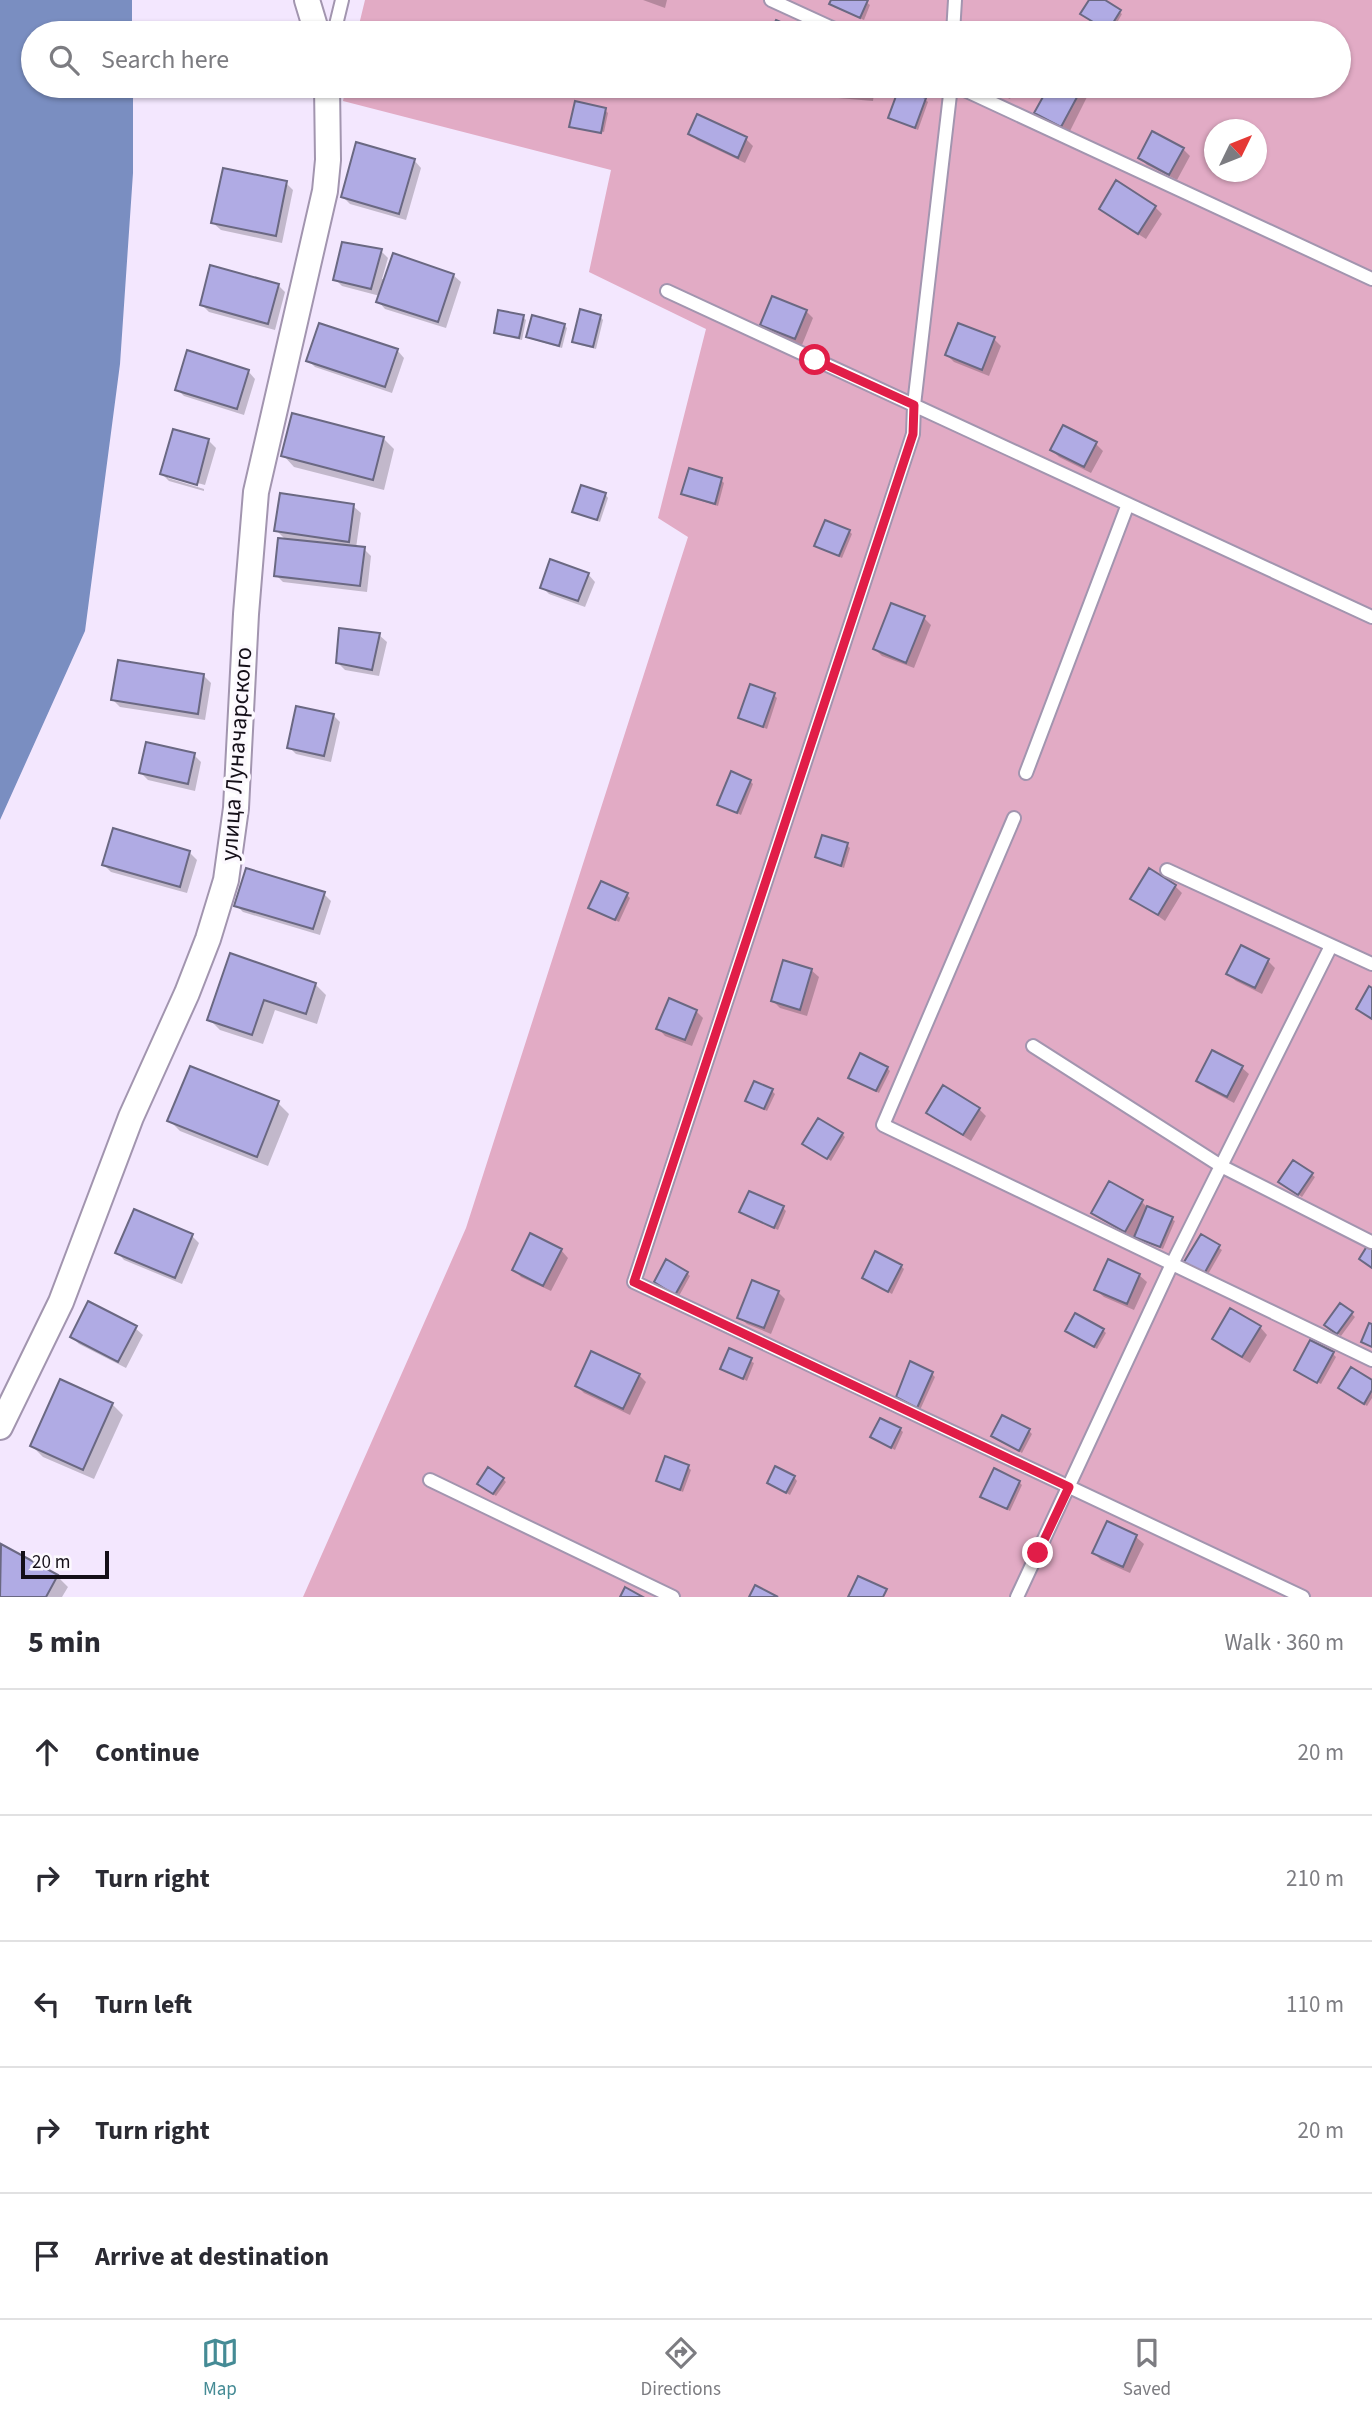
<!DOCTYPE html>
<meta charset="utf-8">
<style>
:root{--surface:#fff;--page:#f2f2f3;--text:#2b2b33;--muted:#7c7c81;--line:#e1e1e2;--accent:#458b95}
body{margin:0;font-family:"Source Sans 3",sans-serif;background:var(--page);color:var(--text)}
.compass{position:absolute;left:1204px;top:119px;width:63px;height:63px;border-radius:50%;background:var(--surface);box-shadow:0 2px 5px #0004;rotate:47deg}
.scale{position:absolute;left:21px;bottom:18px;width:88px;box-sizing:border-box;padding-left:7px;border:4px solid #140f18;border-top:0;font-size:19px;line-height:24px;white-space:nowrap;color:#140f18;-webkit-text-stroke:5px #fcf9fe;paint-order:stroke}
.stop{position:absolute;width:21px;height:21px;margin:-16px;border:5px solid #e11d48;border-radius:50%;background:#fff}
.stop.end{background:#e11d48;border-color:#fff;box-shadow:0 2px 7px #0008}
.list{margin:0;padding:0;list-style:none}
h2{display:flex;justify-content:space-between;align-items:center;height:91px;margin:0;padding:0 28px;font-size:30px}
h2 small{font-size:23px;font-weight:400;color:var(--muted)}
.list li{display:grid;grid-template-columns:46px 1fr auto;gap:21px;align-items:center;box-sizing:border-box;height:126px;padding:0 28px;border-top:2px solid var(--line)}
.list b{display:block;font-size:26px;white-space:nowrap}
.list em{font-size:23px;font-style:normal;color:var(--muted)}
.icon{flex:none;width:38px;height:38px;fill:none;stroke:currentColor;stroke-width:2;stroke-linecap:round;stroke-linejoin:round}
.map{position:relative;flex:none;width:1372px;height:1597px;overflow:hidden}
.search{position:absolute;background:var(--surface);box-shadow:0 2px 5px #0004;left:21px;right:21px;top:21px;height:77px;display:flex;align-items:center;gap:18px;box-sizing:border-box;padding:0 24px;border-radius:38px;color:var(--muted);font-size:26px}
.sheet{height:721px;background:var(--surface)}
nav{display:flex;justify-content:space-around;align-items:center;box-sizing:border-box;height:98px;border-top:2px solid var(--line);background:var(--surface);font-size:19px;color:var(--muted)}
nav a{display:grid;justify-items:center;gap:4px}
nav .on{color:var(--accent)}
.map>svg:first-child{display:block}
</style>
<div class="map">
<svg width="1372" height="1597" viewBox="0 0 1372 1597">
<rect width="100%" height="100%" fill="#f3e7fe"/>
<path fill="#e2abc5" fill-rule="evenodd" d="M365 0H1372V1597H303L466 1228 688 537 658 518 706 329 589 272 611 170 343 101 346 86H1339V33H357ZM1214 130H1256V172H1214Z"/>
<path fill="#7a8ec1" d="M0 0H132V33H33V86H133V173L120 364 85 631 0 820Z"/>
<path fill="#0003" d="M643 0H667L665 8Z
M833 0H863L870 5 864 20 834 7 831 4Z
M1091 0H1102L1122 14 1111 33 1086 17Z
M831 86H875L873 101 838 98 831 91Z
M982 86H1016L1010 99Z
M1051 86H1085L1090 91 1069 133 1044 120 1037 113Z
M925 99 928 102 918 130 890 117Z
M605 110 608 113 604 132 572 125Z
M690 133 746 139 753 146 745 163 697 140Z
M1183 149 1190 156 1177 180 1147 165 1140 158Z
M414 160 421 168 406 220 350 204 343 197Z
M286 183 293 190 282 243 221 230 213 223Z
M1155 207 1162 214 1146 239 1108 215 1101 208Z
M381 251 388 258 382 279 453 275 461 282 446 328 385 309 378 301 380 296 342 286 335 279Z
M278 285 285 292 275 330 209 312 202 305Z
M806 311 813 318 802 345 769 332 762 325Z
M600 316 603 320 596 349 577 344 574 341Z
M523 317 526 320 522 340 499 335 496 332Z
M564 325 567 328 562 348 531 339 528 336Z
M994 339 1001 346 989 376 954 362 947 355Z
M397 350 404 358 392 393 315 367 308 360Z
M248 371 255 379 244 415 184 396 177 389Z
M383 438 394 449 384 490 294 467 283 455Z
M208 440 216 448 205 485 168 475V478L204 489V491L169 481 162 474Z
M1096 444 1103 451 1091 473 1059 457 1052 450Z
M721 480 724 483 718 506 686 496 683 493Z
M605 494 608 498 600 522 574 511Z
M353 506 361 513 356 548 364 549 371 556 367 592 283 582 276 575 286 540 276 530Z
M849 531 852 534 842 558 816 546Z
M588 574 595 582 585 607 549 594 542 587Z
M924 618 931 625 914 668 882 656 875 649Z
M379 635 387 642 379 676 345 670 337 662Z
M203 675 211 683 205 720 120 707 113 700Z
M774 695 777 698 767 729 740 718Z
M333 715 340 722 331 762 296 754 289 747Z
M194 755 201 762 195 791 148 780 141 773Z
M750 781 753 784 741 815 719 804Z
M847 845 850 848 844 868 817 857Z
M189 852 197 860 187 893 111 872 104 865Z
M1175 886 1182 893 1165 921 1133 898Z
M324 894 331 901 320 935 243 912 236 905Z
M627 895 630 898 619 922 590 908Z
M1242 947 1268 961 1275 968 1262 994 1236 981 1228 974Z
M231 956 315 984 326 995 317 1024 275 1010 263 1044 220 1030 209 1019Z
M811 970 819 977 807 1016 780 1008 773 1001Z
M696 1011 703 1018 692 1046 665 1036 658 1028Z
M1241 1067 1249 1074 1234 1103 1206 1088 1199 1081Z
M190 1068 278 1103 289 1114 268 1166 180 1131 169 1120Z
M887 1068 890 1071 879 1093 853 1080Z
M772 1091 775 1094 767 1111 747 1101Z
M979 1109 986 1116 971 1141 936 1119 929 1112Z
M842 1134 845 1137 831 1161 807 1146Z
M1294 1162 1315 1177 1302 1197 1284 1185Z
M1110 1183 1142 1202 1149 1209 1175 1221 1163 1249 1139 1239 1135 1235 1133 1238 1100 1219 1093 1212Z
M783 1208 786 1211 778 1230 741 1212Z
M192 1236 199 1243 182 1284 124 1260 117 1252Z
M1201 1236 1222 1250 1207 1276 1186 1262Z
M561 1250 568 1258 551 1291 521 1277 514 1269Z
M901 1266 904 1269 892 1294 864 1278Z
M687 1273 690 1276 679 1296 659 1285Z
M1139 1275 1147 1282 1134 1310 1104 1297 1096 1290Z
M778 1292 785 1299 771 1334 747 1324 739 1317Z
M1352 1314 1355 1317 1341 1336 1329 1328Z
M1260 1327 1267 1335 1250 1363 1221 1346 1214 1338Z
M135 1328 143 1335 126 1368 79 1344 72 1337Z
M1103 1330 1106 1333 1097 1349 1067 1331Z
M730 1351 754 1363 747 1381 722 1368Z
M1333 1354 1336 1357 1321 1384 1299 1373Z
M932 1374 935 1377 920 1410 898 1397Z
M639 1375 646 1382 630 1415 584 1393 577 1386Z
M1372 1382V1398L1367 1406 1344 1391Z
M112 1404 123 1415 94 1479 43 1457 32 1446Z
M900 1429 903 1432 895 1450 872 1437Z
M1029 1431 1032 1434 1022 1453 993 1436Z
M688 1467 691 1470 683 1492 658 1480Z
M794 1477 797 1481 790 1495 769 1483Z
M503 1479 506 1482 496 1496 482 1487Z
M1019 1482 1022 1485 1010 1511 986 1499Z
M1108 1523 1136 1537 1144 1544 1130 1573 1101 1560 1094 1553Z
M1 1547 57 1576 68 1587 62 1597H0Z"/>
<path fill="#b0abe4" stroke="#6a6882" stroke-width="2" d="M831 0H868L860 18 829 4Z
M1089 0H1105L1121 10 1108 31 1080 14Z
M776 20 801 31 800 33H770Z
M830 86H867L866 95 829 91Z
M1049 86H1083L1061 127 1034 113Z
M899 88 926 98 915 128 888 118Z
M575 101 606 108 601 133 569 127Z
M697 114 747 137 738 158 688 134Z
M1152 131 1184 148 1169 175 1138 158Z
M356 142 415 159 399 214 341 197Z
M223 168 287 181 276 236 211 223Z
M1116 180 1156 206 1138 234 1099 209Z
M342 242 382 249 371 289 333 280Z
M393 253 454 274 438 322 376 302Z
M210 265 279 284 268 324 200 305Z
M772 296 807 310 795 339 760 325Z
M580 309 601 315 593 347 572 342Z
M498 310 524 315 519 338 494 333Z
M532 315 565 324 559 346 526 337Z
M319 323 398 349 385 387 306 361Z
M958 323 995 337 982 370 945 355Z
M187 350 249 370 237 409 175 390Z
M292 413 384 437 373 480 281 456Z
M1063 425 1097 442 1084 467 1050 450Z
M173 429 209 439 197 485 160 474Z
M689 468 722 478 715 504 681 494Z
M581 485 606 493 597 520 572 512Z
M280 493 354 504 349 542 274 531Z
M825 520 850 530 839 556 814 546Z
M278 538 365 547 360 586 274 576Z
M550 559 589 573 578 601 540 588Z
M891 603 925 616 906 663 873 649Z
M339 628 380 633 372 670 336 663Z
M118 660 204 674 198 714 111 700Z
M750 684 775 693 763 727 738 718Z
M296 706 334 714 324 756 287 748Z
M146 742 195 753 188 784 139 773Z
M731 771 751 780 737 813 717 805Z
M113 828 190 851 180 887 102 865Z
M822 835 848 843 841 866 815 857Z
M246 868 325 892 313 929 234 906Z
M1149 868 1176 885 1158 915 1130 899Z
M601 881 628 893 615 920 588 908Z
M1241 945 1269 959 1255 988 1226 974Z
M230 953 316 983 306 1014 264 1000 252 1035 207 1020Z
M783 960 812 969 800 1010 771 1001Z
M1369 986 1372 988V1019L1356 1009Z
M669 998 697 1010 685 1040 656 1029Z
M1212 1050 1243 1066 1227 1097 1196 1081Z
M860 1053 888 1067 876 1091 848 1078Z
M190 1066 279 1101 257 1157 167 1121Z
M754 1081 773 1089 764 1109 745 1101Z
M943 1085 980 1108 963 1135 926 1113Z
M818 1118 843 1133 827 1159 802 1144Z
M1293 1160 1313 1173 1298 1195 1278 1182Z
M1109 1181 1143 1200 1125 1232 1091 1213Z
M749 1191 784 1206 774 1228 739 1212Z
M1147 1206 1173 1217 1160 1247 1134 1237Z
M134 1209 193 1234 175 1278 115 1253Z
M530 1233 562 1249 543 1286 512 1270Z
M1201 1234 1220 1245 1204 1274 1184 1262Z
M1369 1243 1372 1245V1268L1359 1259Z
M875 1251 902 1265 888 1292 862 1278Z
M666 1259 688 1272 675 1295 654 1282Z
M1108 1259 1140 1274 1127 1304 1094 1290Z
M752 1280 779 1291 764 1328 737 1318Z
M88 1301 137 1326 118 1362 70 1337Z
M1340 1303 1353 1312 1337 1334 1324 1325Z
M1230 1308 1261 1326 1242 1357 1212 1339Z
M1075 1313 1104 1329 1094 1347 1065 1331Z
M1369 1323 1372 1324V1347L1361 1342Z
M1310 1340 1334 1352 1317 1383 1294 1370Z
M729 1348 752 1358 743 1379 720 1369Z
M591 1351 640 1374 623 1409 575 1386Z
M910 1361 933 1372 917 1408 896 1397Z
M1351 1367 1372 1380V1390L1364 1404 1338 1388Z
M60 1379 113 1403 83 1470 30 1446Z
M1002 1415 1030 1429 1019 1451 991 1436Z
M880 1418 901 1428 891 1448 870 1437Z
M665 1456 689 1465 680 1490 656 1481Z
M775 1466 795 1476 786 1493 767 1483Z
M488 1467 504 1478 493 1494 477 1484Z
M994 1468 1020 1481 1007 1509 980 1497Z
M1107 1521 1137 1535 1123 1567 1092 1553Z
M1 1544 58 1575 46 1597H0Z
M858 1576 887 1589 883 1597H848Z
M755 1585 778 1597H749Z
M625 1587 643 1597H620Z"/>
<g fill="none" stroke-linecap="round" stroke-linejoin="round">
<g stroke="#a295af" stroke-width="16">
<path id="service" d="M771 0 843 33
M334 33 342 0
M953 33 955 0
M951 86 914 405 913 434 634 1282 1303 1597
M956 86 1372 279
M667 291 1372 617
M1026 773 1128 504
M1014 818 883 1125 1372 1360
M1167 870 1372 964
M1033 1046 1221 1166 1371 1242
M430 1480 673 1597
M1017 1597 1172 1264 1331 946"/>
</g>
<g stroke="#a295af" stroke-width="28">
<path id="minor" d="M307 0 317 33
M0 1427 61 1302 131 1117 187 993 208 939 226 880 236 808 246 614 256 492 325 191 328 160 327 86"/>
</g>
<use href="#service" stroke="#fff" stroke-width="12"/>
<use href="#minor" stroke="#fff" stroke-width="24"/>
</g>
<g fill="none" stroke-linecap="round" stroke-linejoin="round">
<path stroke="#e11d48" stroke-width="9" d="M815 360 914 405 913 434 634 1282 1069 1487 1038 1553"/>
</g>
<g text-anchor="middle" stroke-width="7" stroke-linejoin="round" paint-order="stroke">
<g font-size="24" fill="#140f18" stroke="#fcf9fe">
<text transform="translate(236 754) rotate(-86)" y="8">улица Луначарского</text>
</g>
</g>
</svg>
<svg class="compass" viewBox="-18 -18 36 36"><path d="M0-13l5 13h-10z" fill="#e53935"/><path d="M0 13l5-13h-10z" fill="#7c7c81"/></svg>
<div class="scale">20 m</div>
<div class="stop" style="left:815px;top:360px"></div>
<div class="stop end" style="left:1038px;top:1553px"></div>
<div class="search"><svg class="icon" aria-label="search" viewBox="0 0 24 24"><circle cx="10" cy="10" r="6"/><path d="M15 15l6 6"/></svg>Search here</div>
</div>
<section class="sheet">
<h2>5 min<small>Walk · 360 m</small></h2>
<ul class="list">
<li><svg class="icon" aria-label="ahead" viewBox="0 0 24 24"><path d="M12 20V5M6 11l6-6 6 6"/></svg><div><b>Continue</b></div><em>20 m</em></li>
<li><svg class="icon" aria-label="right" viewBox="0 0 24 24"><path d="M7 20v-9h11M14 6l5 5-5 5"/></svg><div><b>Turn right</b></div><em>210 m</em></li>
<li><svg class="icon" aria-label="left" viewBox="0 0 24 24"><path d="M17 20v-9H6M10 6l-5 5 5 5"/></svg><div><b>Turn left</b></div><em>110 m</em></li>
<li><svg class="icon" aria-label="right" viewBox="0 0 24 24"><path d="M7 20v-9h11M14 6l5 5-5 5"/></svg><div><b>Turn right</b></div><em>20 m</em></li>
<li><svg class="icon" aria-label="arrive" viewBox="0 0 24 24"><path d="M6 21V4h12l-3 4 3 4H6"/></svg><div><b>Arrive at destination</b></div></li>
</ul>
</section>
<nav>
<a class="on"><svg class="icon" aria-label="map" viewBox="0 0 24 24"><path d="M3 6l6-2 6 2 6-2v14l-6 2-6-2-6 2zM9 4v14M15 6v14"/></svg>Map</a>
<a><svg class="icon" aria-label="directions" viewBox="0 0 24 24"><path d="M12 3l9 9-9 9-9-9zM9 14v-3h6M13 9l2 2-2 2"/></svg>Directions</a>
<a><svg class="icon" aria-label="saved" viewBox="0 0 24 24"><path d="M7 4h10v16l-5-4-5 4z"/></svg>Saved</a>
</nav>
